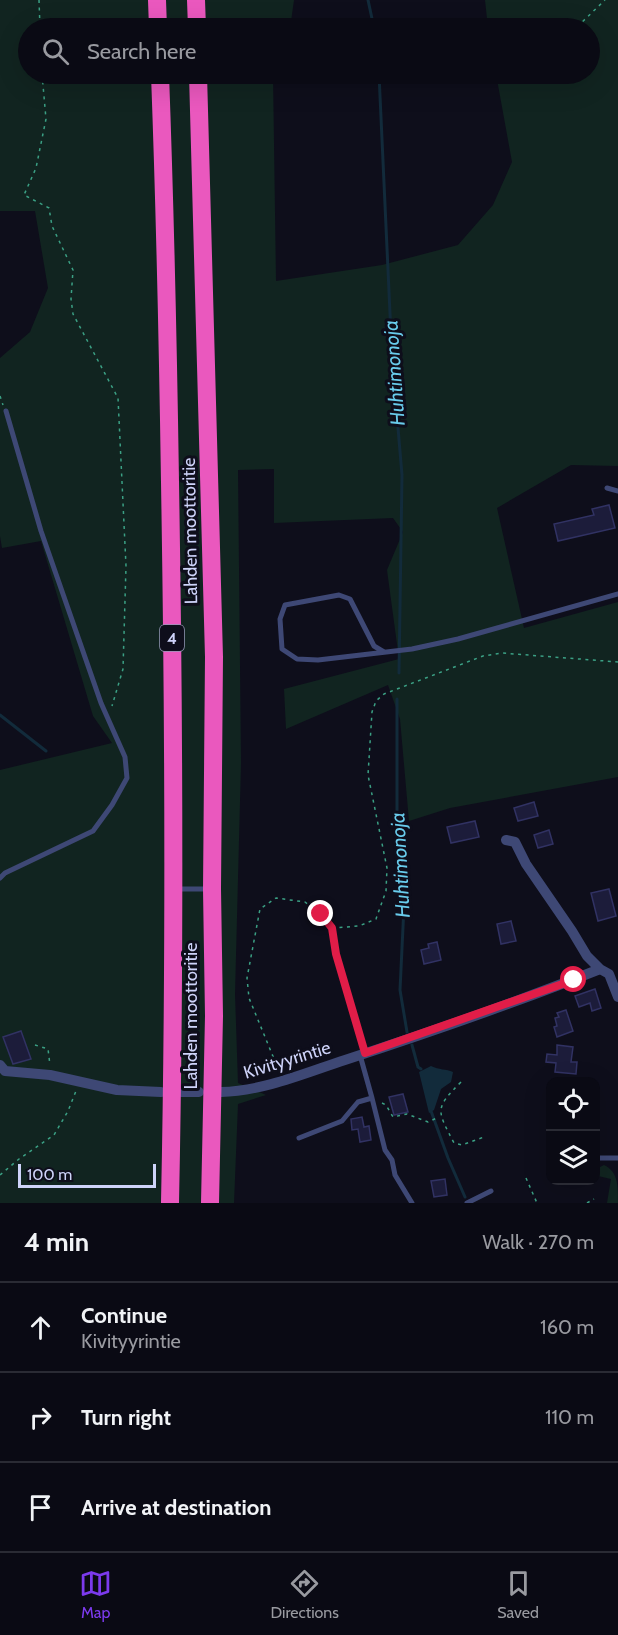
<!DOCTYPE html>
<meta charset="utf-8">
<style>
:root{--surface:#0a0a14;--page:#181822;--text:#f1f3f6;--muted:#999aa0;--line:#2a2b34;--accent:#7c3aed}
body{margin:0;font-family:Cabin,sans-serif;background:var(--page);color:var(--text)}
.controls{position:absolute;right:18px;bottom:18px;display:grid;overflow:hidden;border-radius:12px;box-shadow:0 6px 24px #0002}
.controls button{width:54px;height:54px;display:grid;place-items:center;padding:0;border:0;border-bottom:2px solid var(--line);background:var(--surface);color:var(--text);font:30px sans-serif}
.scale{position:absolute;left:18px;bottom:15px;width:138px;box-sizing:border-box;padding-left:6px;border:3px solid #ced3f9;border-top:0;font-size:16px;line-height:21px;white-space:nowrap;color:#ced3f9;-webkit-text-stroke:4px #0e0e1b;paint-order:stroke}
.stop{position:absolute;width:18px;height:18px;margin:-14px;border:4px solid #e11d48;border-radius:50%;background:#fff}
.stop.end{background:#e11d48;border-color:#fff;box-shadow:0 2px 6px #0008}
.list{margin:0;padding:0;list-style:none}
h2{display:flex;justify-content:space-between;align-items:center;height:78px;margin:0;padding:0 24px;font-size:26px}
h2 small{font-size:20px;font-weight:400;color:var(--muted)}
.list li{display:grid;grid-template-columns:39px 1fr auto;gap:18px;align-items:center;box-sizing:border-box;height:90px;padding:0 24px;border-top:2px solid var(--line)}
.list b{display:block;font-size:22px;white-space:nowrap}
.list p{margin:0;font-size:20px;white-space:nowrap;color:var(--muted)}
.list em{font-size:20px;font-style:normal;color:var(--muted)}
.icon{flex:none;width:33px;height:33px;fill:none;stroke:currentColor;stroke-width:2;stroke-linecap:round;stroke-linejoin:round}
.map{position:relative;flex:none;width:618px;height:1203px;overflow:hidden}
.search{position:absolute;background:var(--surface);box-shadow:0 6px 24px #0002;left:18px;right:18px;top:18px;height:66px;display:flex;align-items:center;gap:15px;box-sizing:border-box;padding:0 21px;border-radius:33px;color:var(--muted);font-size:22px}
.sheet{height:348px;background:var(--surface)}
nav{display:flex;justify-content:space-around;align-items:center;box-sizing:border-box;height:84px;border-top:2px solid var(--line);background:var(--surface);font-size:16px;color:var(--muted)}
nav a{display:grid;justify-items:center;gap:3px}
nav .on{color:var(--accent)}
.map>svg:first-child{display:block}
</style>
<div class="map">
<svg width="618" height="1203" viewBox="0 0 618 1203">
<rect width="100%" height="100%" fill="#0e0e1b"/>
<path fill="#112420" d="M0 0H294L290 28H28V74H273L276 281 382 265 458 245 493 205 512 162 496 74H590V28H488L485 0H618V466L571 465 497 508 524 628 618 602V777L450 808 409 821 400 719 388 685 286 729 284 689 399 659 387 570 403 532 393 518 274 523V469L238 470 241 763 235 994 238 1083 266 1095 238 1104 234 1203H0V770L112 743 93 716 41 541 2 548 0 536V358L30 332 48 288 35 211H0Z
M604 1165C618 1172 618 1184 618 1203H607L611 1179 598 1176V1168Z"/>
<path fill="#122b3b" d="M431 1066C439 1070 446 1069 453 1072L451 1082 441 1089 434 1110 429 1113 419 1072Z"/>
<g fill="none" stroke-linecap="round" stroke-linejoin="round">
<path stroke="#122b3b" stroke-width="3" d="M368 0 374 28
M379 74 392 357 402 475 399 673
M397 699V825L405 885 400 990 407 1032
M0 715 46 751
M412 1045 418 1067 421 1069
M431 1111 448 1158 465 1197"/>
</g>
<path fill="#1c1c3a" stroke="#313263" stroke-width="1.5" d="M609 505 615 528 558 541 554 524 594 515 592 509Z
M534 802 538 816 518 821 514 808Z
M475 821 479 837 451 843 447 827Z
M549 830 553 844 538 848 534 835Z
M609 889 616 916 598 921 591 893Z
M511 921 516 941 501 944 497 924Z
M437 942 441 960 424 964 421 950 429 948 428 944Z
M595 989 601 1008 592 1011 590 1003 579 1007 575 996Z
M566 1010 573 1031 557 1037 554 1027 557 1026 555 1018 559 1017 557 1013Z
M21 1031 31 1059 13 1064 3 1037Z
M557 1045 573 1047 571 1062H577L576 1074 555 1072 556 1063 546 1062 547 1054 557 1055Z
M403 1094 408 1112 394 1115 389 1097Z
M362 1117 364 1127 369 1126 371 1140 360 1142 358 1129 352 1130 351 1119Z
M445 1179 447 1195 434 1197 431 1181Z"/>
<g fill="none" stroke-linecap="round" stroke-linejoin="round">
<path stroke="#3ba084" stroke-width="1.5" stroke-dasharray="3 4.5" stroke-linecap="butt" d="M39 0 40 28
M457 28 489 21 516 28
M570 28 577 27 605 0
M42 74 46 119 36 168 24 195 49 208 52 226 73 270 71 299 73 314 118 398 126 566 123 669 112 706
M0 396 3 405
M332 928 359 926 376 919 386 891 387 868 368 775 372 712 376 701 384 694 483 656 502 653 618 662
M35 1045 48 1049 50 1065
M279 1071 249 998 247 978 260 909 276 898 305 902 321 914 332 928 336 954 361 1044
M461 1082C434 1109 437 1110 454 1143L462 1145 484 1137
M382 1103 386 1105 393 1117 407 1114 428 1122 439 1117
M0 1175 19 1159 54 1135 68 1111 76 1091
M526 1178 537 1203
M587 1203 594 1199"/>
<path stroke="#3e4875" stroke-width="5" d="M607 488 618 491
M384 652 374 646 350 599 339 595 285 605 280 619 282 649 297 659 318 660 412 649 458 639 618 594
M0 878 5 873 93 831 112 805 127 778 125 757 101 703 41 531 6 411
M176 889H208
M360 1055 372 1098
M299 1138 342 1121 358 1102 372 1098 385 1150 392 1160 395 1175 412 1203
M599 1158H618
M467 1203 491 1191"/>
<path stroke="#3e4875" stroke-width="10" d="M506 840 515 842 526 864 572 931 587 956 600 969
M0 1065 5 1071 50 1075 117 1090 161 1092
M181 1092H199
M221 1092C264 1091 305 1073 345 1060 431 1032 517 1002 600 969L609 974 618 997"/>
<path stroke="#ea58be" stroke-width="18" d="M157 0 158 28
M196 0 197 28
M160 74C165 210 168 346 170 482 174 722 175 963 170 1203
M198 74 214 657 212 889 214 1016 210 1203"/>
</g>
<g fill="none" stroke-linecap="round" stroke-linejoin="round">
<path stroke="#e11d48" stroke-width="8" d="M321 914 332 928 336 954 365 1053 574 980"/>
</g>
<g text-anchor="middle" stroke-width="6" stroke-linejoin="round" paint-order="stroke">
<rect fill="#0e0e1b" stroke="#9498b6" stroke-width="1.5" x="160" y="625" width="24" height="26" rx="4.5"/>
<g font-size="16" font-weight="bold" fill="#ced3f9">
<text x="172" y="644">4</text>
</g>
<g font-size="18" fill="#ced3f9" stroke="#0e0e1b">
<text transform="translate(190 531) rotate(-91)" y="6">Lahden moottoritie</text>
<text transform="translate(191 1016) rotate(-90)" y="6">Lahden moottoritie</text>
<text transform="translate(287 1060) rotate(-17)" y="6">Kivityyrintie</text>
</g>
<g font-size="20" font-style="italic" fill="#69ccec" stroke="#0e0e1b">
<text transform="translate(394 373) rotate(-94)" y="7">Huhtimonoja</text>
<text transform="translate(400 865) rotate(-93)" y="7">Huhtimonoja</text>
</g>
</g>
</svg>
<div class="controls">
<button><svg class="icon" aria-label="locate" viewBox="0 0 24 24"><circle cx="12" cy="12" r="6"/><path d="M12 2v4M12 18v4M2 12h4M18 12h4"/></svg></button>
<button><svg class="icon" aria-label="layers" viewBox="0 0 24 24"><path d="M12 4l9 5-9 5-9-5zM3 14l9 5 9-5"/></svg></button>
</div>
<div class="scale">100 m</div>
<div class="stop" style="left:574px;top:980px"></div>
<div class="stop end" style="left:321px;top:914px"></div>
<div class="search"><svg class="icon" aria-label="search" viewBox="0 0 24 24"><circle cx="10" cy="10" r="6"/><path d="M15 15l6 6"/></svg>Search here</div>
</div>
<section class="sheet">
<h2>4 min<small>Walk · 270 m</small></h2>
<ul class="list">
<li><svg class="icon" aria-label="ahead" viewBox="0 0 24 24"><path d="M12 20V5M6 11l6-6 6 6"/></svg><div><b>Continue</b><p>Kivityyrintie</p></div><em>160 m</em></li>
<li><svg class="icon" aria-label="right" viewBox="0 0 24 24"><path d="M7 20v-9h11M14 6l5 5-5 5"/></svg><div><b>Turn right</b></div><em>110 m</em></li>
<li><svg class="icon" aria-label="arrive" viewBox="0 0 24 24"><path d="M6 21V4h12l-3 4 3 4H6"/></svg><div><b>Arrive at destination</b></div></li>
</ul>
</section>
<nav>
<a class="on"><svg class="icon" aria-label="map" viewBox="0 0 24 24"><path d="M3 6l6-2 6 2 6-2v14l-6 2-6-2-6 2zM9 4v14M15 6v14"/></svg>Map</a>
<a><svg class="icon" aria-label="directions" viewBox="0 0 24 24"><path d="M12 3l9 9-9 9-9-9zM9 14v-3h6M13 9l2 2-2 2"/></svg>Directions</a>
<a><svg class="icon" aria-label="saved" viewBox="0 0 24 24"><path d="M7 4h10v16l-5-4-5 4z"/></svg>Saved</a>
</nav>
